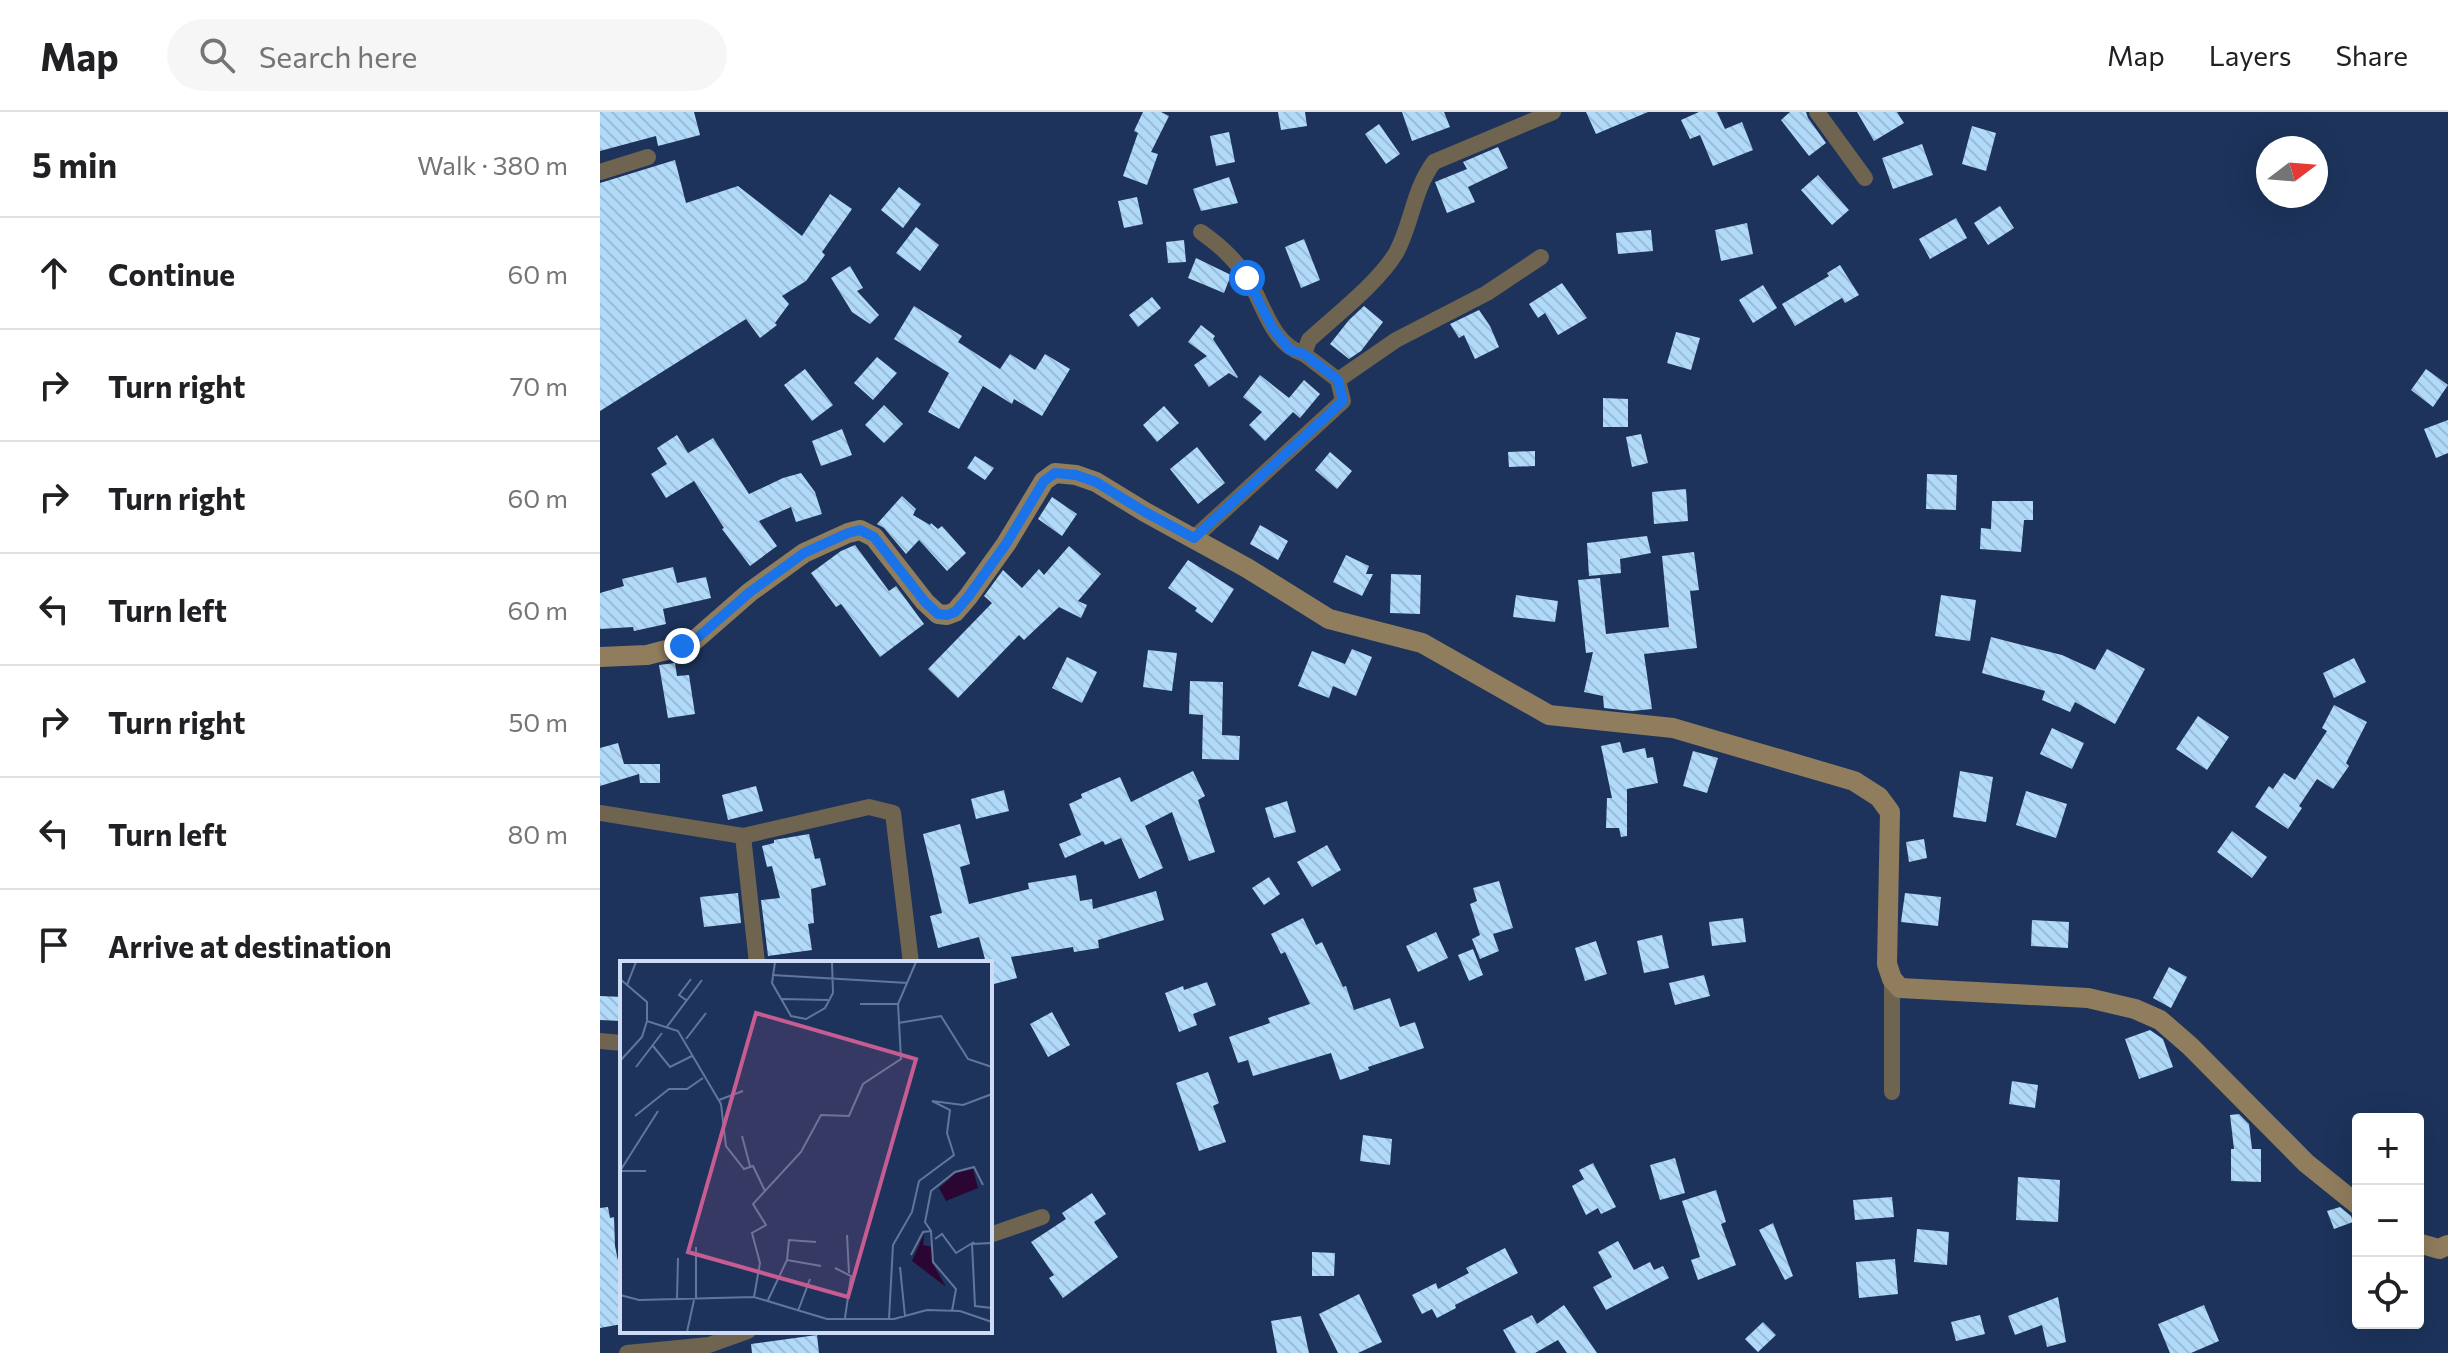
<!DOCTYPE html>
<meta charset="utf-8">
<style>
:root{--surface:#fff;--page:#f6f6f6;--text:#202124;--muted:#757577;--line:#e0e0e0}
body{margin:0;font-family:Commissioner,sans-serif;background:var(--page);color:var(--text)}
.controls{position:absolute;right:24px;bottom:24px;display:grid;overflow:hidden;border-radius:8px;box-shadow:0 8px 32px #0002}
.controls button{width:72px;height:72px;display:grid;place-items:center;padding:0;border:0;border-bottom:2px solid var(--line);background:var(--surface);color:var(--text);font:40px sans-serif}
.compass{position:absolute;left:1656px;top:24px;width:72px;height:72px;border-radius:50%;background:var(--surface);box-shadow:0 8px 32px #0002;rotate:74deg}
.stop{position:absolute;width:24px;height:24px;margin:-18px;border:6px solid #1a73e8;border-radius:50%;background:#fff}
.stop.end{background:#1a73e8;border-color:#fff;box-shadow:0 2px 8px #0008}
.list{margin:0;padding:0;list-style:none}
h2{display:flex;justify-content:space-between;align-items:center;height:104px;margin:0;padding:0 32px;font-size:34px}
h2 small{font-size:26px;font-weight:400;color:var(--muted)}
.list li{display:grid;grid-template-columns:52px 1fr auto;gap:24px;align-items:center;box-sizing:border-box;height:112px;padding:0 32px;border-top:2px solid var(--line)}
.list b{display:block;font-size:30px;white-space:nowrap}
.list em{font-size:26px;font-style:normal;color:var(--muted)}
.icon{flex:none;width:44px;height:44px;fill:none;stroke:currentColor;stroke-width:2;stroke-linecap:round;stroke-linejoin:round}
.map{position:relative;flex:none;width:1848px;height:1241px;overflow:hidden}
header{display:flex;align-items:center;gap:48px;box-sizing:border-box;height:112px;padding:0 40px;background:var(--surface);border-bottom:2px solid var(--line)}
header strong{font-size:38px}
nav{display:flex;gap:44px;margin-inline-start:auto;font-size:28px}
.search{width:560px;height:72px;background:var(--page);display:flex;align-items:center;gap:20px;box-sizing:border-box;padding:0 28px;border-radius:44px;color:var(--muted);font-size:30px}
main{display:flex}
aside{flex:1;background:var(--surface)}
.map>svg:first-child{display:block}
</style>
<header>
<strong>Map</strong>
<div class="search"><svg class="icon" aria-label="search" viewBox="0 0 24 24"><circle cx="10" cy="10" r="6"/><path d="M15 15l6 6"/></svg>Search here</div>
<nav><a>Map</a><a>Layers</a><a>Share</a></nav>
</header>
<main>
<aside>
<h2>5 min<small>Walk · 380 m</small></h2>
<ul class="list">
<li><svg class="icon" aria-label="ahead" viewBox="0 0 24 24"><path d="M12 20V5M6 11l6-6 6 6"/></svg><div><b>Continue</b></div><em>60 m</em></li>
<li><svg class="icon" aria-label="right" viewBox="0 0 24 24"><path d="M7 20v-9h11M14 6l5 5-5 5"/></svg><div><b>Turn right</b></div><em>70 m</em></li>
<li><svg class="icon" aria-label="right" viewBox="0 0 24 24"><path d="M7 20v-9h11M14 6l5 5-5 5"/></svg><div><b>Turn right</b></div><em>60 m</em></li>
<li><svg class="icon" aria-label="left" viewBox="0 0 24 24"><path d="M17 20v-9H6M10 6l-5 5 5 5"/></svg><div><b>Turn left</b></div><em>60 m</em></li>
<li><svg class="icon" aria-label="right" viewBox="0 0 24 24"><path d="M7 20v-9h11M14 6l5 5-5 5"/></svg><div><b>Turn right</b></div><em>50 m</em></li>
<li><svg class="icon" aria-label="left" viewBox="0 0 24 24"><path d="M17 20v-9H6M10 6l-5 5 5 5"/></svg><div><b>Turn left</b></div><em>80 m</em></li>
<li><svg class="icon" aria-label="arrive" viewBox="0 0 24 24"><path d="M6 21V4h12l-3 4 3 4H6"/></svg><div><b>Arrive at destination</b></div></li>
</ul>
</aside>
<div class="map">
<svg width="1848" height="1241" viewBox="0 0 1848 1241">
<defs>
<pattern id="building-back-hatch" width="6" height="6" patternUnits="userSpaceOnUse" patternTransform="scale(2)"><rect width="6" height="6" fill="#b1daf9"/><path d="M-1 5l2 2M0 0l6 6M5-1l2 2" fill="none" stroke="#9abcd6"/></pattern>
</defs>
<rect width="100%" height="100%" fill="#1d335b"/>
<path fill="url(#building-back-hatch)" d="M0 0H94L100 23 58 34 56 24 0 39Z
M543 0H561L569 4 551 40 558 42 547 73 523 64 538 21 534 19Z
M678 0H705L707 14 681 18Z
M802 0H844L850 15 812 29Z
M986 0H1048L996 22Z
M1099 0H1117L1125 17 1142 10 1153 38 1113 54 1100 23 1090 27 1081 8Z
M1190 0H1206L1208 6 1226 31 1209 44 1181 8Z
M1257 0H1297L1304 11 1274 29Z
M779 12 800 42 786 52 765 22Z
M1372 14 1396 21 1386 59 1362 52Z
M629 20 635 50 616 54 610 24Z
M1322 32 1333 63 1293 77 1282 46Z
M898 35 908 56 868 75 875 90 847 101 835 70 867 57 863 50Z
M75 48 86 91 138 74 202 124 230 82 252 97 222 140 225 143 206 169 182 184 189 192 175 211 177 213 160 226 146 207 0 299V71Z
M1218 63 1249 98 1232 113 1201 78Z
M629 65 638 91 601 99 593 77Z
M299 75 321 92 303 116 281 98Z
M537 85 543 112 524 116 518 89Z
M1400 94 1414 116 1388 133 1374 111Z
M1356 106 1367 126 1330 147 1319 127Z
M1147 111 1153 142 1121 149 1115 118Z
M316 115 339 133 320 159 296 141Z
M1051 118 1053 139 1018 142 1016 121Z
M704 127 720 168 701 176 685 135Z
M584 128 586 150 568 151 566 130Z
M596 146 631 163 624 181 588 166Z
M1240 153 1259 183 1245 191 1242 186 1195 214 1182 192 1229 164 1227 161Z
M250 154 263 176 257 179 279 203 270 212 252 200 231 166Z
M962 171 987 206 958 223 945 201 938 206 929 192Z
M1163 173 1177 196 1153 211 1139 188Z
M552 185 561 196 538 215 529 203Z
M314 194 362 224 358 230 400 257 410 242 435 258 445 242 470 257 442 304 414 287 412 292 383 274 359 317 328 300 349 261 294 227Z
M764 194 783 210 761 239 749 247 730 232 749 208Z
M879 198 890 214 899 235 875 247 864 223 859 226 850 212Z
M601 213 615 224 613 227 638 265 637 266 629 261 609 275 594 253 607 244 588 230Z
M1076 220 1100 226 1091 258 1067 251Z
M277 245 297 261 273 288 254 271Z
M205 257 233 293 212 309 184 273Z
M1826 257 1848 273 1833 295 1811 278Z
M660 263 689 286 704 268 720 282 700 306 693 300 665 329 649 313 662 300 643 285Z
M1003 286 1028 287V315H1003Z
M284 293 303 312 284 331 265 313Z
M564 294 579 311 557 330 543 313Z
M1848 308V341L1836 346 1824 317Z
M242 317 252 343 221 354 212 329Z
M1041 322 1048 351 1032 355 1026 325Z
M77 323 88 341 113 326 149 382 183 366 201 361 215 380 222 402 196 410 191 395 159 409 177 434 150 454 122 417 124 416 94 369 66 386 51 362 67 352 57 336Z
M597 335 625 371 598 392 570 357Z
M935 339V354L909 355 908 340Z
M730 340 752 359 737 377 715 358Z
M375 344 394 356 385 368 367 356Z
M1327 362 1357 363 1356 398 1326 397Z
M1086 377 1088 409 1054 412 1052 380Z
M302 384 316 397 313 403 330 413 331 411 338 417 342 414 366 441 347 459 319 428 306 442 284 416 277 412Z
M452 385 477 402 462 424 438 407Z
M1392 389H1433V408H1424L1421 440 1380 437 1381 416 1391 417Z
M660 413 688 429 678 448 650 432Z
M1047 424 1051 441 1020 447 1021 461 989 464 987 431Z
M255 433 289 479 296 474 324 512 280 545 241 492 236 495 211 461 241 439Z
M469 434 501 462 478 489 487 493 481 506 459 495 424 528 419 523 358 586 328 557 392 491 384 484 403 458 422 476 439 457 444 463Z
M1094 440 1099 478 1090 479 1097 536 1044 542 1052 597 1031 599 1004 596 1003 584 984 580 993 540 986 541 978 468 1000 466 1006 522 1069 515 1062 444Z
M746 443 769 454 766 462H773L762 484 733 470Z
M588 448 634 477 612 511 595 499 597 496 568 476Z
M73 455 77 471 106 465 111 486 63 497 66 512 34 519 33 515 0 517V481L24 474 22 467Z
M791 462 821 463 820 502 790 501Z
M916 483 958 489 955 510 913 505Z
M1341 483 1376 488 1370 529 1335 524Z
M1391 525 1462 543 1495 558 1507 537 1545 557 1515 612 1475 590 1470 600 1442 588 1445 579 1382 561Z
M752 537 772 545 756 584 733 574 729 586 698 574 712 539 745 552Z
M548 538 577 541 572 579 543 575Z
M467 545 497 560 482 591 452 576Z
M1754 546 1766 570 1734 586 1723 561Z
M75 551 77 564 89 563 95 602 68 606 59 553Z
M590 569 623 570 622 623 640 624 639 648 602 647 603 603 589 602Z
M1734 593 1767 610 1746 651 1749 654 1733 677 1717 667 1699 694 1702 696 1688 717 1655 695 1669 674 1673 677 1684 661 1695 668 1727 619 1722 616Z
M1598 604 1629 625 1607 658 1576 637Z
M1452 616 1484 631 1472 657 1440 642Z
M1020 630 1023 641 1045 636 1047 646 1053 645 1058 671 1027 677V724L1021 725 1019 716H1006L1007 686H1012L1001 634Z
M18 631 24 652H60V671H40L39 662 0 674V636Z
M1093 639 1118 646 1107 681 1083 674Z
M593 659 605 684 598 688 615 740 589 749 572 700 545 714 563 756 539 767 521 726 505 733 503 729 465 746 459 732 481 723 469 692 482 686 481 682 520 665 531 690Z
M1360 659 1393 665 1386 710 1353 705Z
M156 674 163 699 128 708 122 683Z
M404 678 409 699 376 707 371 687Z
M1426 679 1467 692 1456 726 1416 713Z
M687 689 696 720 674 726 665 696Z
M360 712 370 752 360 755 369 792 429 777 428 771 476 763 480 789 492 787 493 797 556 779 564 808 498 828 499 836 474 840 473 835 411 845 417 866 390 873V851H386L379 825 338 836 330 804 342 801 323 722Z
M1632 719 1667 745 1652 766 1617 740Z
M209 722 215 747 220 746 226 773 211 777 214 811 208 812 212 838 168 844 161 788 180 786 172 754 167 755 162 734 174 731V728Z
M1324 727 1327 746 1309 750 1306 730Z
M727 733 741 758 712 775 697 750Z
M669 765 680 782 664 793 652 776Z
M899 769 913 816 893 822 899 839 880 847 872 827 880 823 870 792 877 789 873 776Z
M138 781 141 811 104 815 100 785Z
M1305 781 1341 785 1338 814 1301 810Z
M703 806 716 833 722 830 743 875 746 874 754 898 790 886 800 915 815 910 824 936 768 955 769 958 740 968 731 941 653 964 648 948 638 951 629 925 670 911 668 906 710 892 685 840 681 842 671 822Z
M1143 806 1146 830 1112 834 1109 810Z
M1432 808 1469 810 1468 836 1431 834Z
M836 820 848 846 818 860 806 834Z
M1062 823 1069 856 1044 861 1037 829Z
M996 829 1007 862 985 869 975 836Z
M873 837 883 863 869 869 858 843Z
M1569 855 1587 865 1571 896 1553 886Z
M1104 863 1110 884 1075 893 1069 871Z
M607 870 616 893 593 902 597 913 579 920 565 881 583 874 584 878Z
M0 884 22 885V909L0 908Z
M452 900 470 933 448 945 430 912Z
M1550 918 1563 927 1573 955 1539 967 1525 927Z
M608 960 619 991 613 994 626 1030 599 1039 576 971Z
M1412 969 1438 973 1435 996 1409 992Z
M1639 1002 1649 1012 1652 1037H1661V1070L1631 1069V1037H1634L1630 1003Z
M763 1023 792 1027 790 1053 760 1049Z
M1075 1046 1085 1081 1060 1088 1050 1053Z
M993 1051 1016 1095 1001 1102 998 1096 986 1103 972 1074 984 1067 979 1058Z
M1418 1065 1460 1068 1458 1110 1416 1108Z
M1116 1078 1126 1110 1121 1112 1136 1153 1098 1168 1091 1148 1100 1145 1082 1089Z
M492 1081 506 1102 494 1110 518 1145 463 1186 449 1166 454 1163 431 1130 466 1107 462 1101Z
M1292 1085 1294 1105 1255 1108 1253 1088Z
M8 1095 10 1106 14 1105 15 1134 22 1168V1212L0 1216V1096Z
M1740 1095 1751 1104 1753 1110 1734 1117 1727 1099Z
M1173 1111 1193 1164 1185 1168 1159 1118Z
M1317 1117 1349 1120 1347 1153 1314 1150Z
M1018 1129 1034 1158 1050 1150 1054 1158 1063 1154 1069 1166 1006 1198 993 1175 1012 1165 998 1140Z
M905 1136 918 1161 855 1193 856 1196 837 1206 832 1197 822 1202 812 1183 836 1171 838 1177 869 1161 866 1156Z
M712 1140 735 1141 734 1164H712Z
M1295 1147 1298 1182 1259 1186 1256 1150Z
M759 1182 782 1230 758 1241H738L719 1202Z
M1458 1185 1466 1230 1447 1235 1442 1213 1415 1223 1408 1204Z
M964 1193 997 1241H967L958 1228 935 1241H916L903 1218 932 1203 937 1212Z
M1604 1193 1619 1229 1591 1241H1570L1558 1212Z
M1380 1203 1385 1222 1356 1229 1351 1210Z
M701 1204 709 1241H677L671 1209Z
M1163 1210 1176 1223 1158 1240 1145 1227Z
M217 1223 219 1241H152L151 1232Z"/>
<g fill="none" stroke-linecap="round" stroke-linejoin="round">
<path stroke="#6f644f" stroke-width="16" d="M1217 0 1265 66
M0 60 48 45
M601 120C619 133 633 145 646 164 664 190 670 232 704 242
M738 268 796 228 887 181 941 145
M594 426 743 289 738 268 704 242 709 228C735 204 778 171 796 141 812 112 813 78 834 50L953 0
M0 701 143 724 269 695 293 701 311 851
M143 724 157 851
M1292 867V980
M0 929 22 931
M390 1123 442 1105
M27 1241 109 1233 148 1219"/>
<path stroke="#907d5d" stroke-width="20" d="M0 545 47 543 82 534 95 528 150 480 204 441 248 421 260 418 274 425 325 490 338 502 347 503 355 500 368 485 406 432 444 369 455 361 476 363 496 370 545 400 647 456 729 507 822 531 949 603 1073 616 1254 669 1279 685 1290 700 1287 852 1292 867 1300 876 1488 886 1535 897 1560 908 1590 934 1706 1051 1758 1093
M1818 1131 1839 1137 1848 1133"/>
</g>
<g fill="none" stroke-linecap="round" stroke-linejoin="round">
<path stroke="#1a73e8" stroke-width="10" d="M82 534 95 528 150 480 204 441 248 421 260 418 274 425 325 490 338 502 347 503 355 500 368 485 406 432 444 369 455 361 476 363 496 370 545 400 594 426 743 289 738 268 704 242 690 238 673 217 647 166"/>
</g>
<g transform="translate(20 849)">
<rect width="372" height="372" fill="#1d335b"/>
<path d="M353 208 358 227 326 240 319 227 336 212ZM304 273 303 284 312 286V301L326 326 292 300Z" fill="#2c0633"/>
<path fill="none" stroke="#637699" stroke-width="2" d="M155 1 152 22 171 55 186 58 205 47 213 32 212 1M152 14 288 22M0 18 27 41V59M7 24 16 1M162 38 208 39M66 39 59 34 71 18M240 43H278M278 62 321 55 348 98 372 106M46 67 82 19M66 78 86 52M33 85 50 106 72 95M0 100 22 76 27 60 58 70 101 143 106 185 124 208 133 205 145 230M16 106 42 72M99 139 123 130M15 155 49 128H67L83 117M122 175 130 205M0 210 38 150M0 210H26M311 270 305 261 311 230 335 211 354 206 363 224M227 274 229 312M315 278 322 273 336 292 354 281M372 282 352 283 355 345 372 347M76 286V337M291 294 303 271 311 270 313 301 336 328 332 350M167 299 201 305M280 306 285 355M215 307 231 315 225 357M0 334 19 339 134 336 207 358H274L307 349 340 350 372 361M134 336 140 302 132 272 146 264 133 243 181 191 201 154 229 155 243 123 281 98 278 43 296 1M57 338 58 297M148 339 167 299 169 279 196 281M178 350 190 318M269 358 273 284 292 251 299 220 334 194 327 172 330 149 312 140 343 144 372 133M67 371 74 339"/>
<path fill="#c65c91" fill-opacity="0.15" stroke="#c65c91" stroke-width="4" d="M136 52 296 98 228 336 68 291Z"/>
<rect width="372" height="372" fill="none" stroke="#cddbf5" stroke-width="4"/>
</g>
</svg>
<div class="controls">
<button>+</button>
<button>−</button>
<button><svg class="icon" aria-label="locate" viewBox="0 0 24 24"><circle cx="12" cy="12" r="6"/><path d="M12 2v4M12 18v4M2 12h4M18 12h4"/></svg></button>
</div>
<svg class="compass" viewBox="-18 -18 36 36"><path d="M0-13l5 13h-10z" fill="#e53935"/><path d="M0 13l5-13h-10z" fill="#757577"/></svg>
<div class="stop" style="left:647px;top:166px"></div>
<div class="stop end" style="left:82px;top:534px"></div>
</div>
</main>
